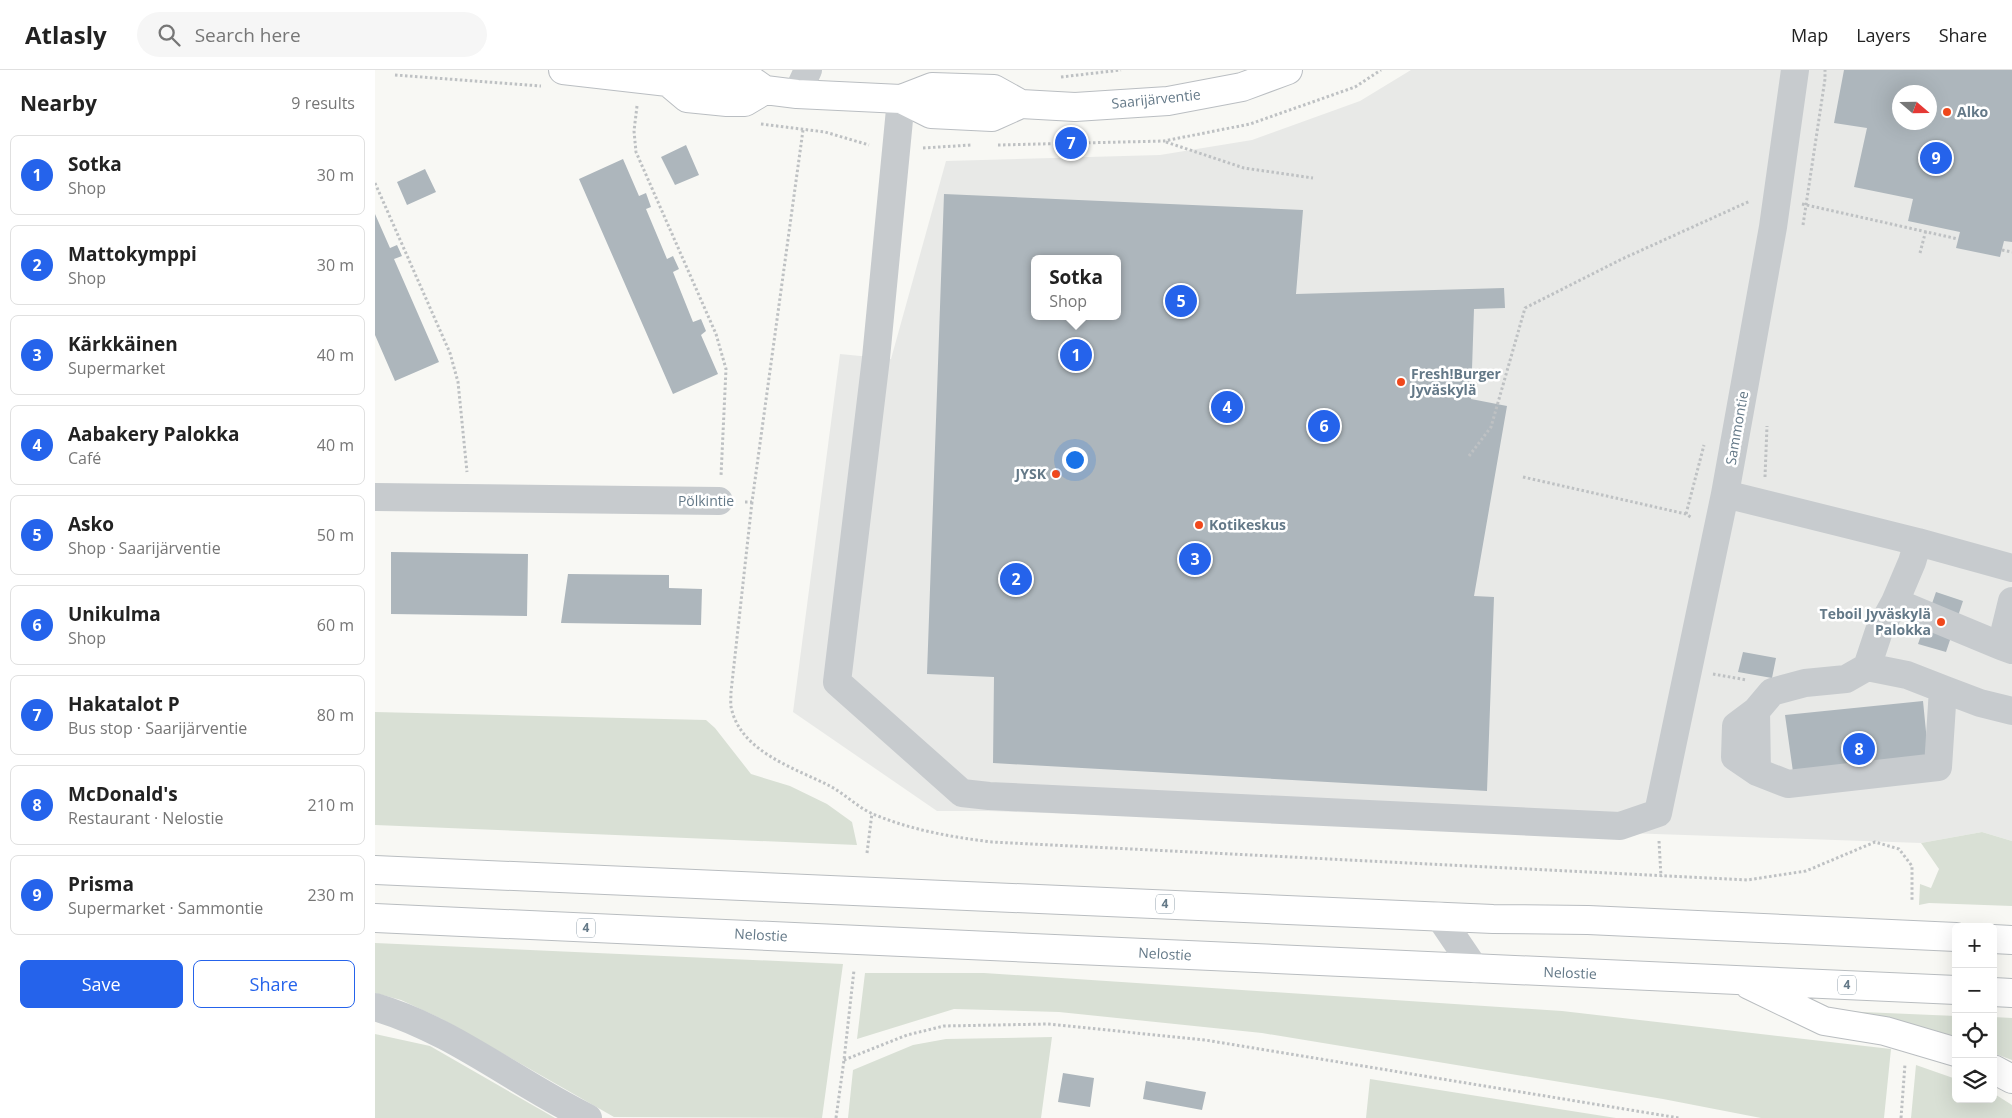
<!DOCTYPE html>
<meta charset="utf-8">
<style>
:root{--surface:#fff;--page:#f6f6f6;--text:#222;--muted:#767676;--line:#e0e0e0;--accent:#2563eb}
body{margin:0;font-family:"Open Sans",sans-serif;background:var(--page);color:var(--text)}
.controls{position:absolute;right:15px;bottom:15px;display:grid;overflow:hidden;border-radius:8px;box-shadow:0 5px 20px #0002}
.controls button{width:45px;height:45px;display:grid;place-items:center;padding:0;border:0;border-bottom:1px solid var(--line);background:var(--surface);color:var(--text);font:25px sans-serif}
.compass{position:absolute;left:1517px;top:15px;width:45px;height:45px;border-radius:50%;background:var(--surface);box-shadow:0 5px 20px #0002;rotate:110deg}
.you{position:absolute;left:699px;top:389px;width:18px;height:18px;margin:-12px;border:4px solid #fff;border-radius:50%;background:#1a73e8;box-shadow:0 0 0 8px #1a73e833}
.badge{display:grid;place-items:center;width:32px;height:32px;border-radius:50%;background:var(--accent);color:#fff;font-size:16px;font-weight:700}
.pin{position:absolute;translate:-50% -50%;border:2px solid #fff;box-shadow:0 1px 5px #0006}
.popup{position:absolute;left:656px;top:185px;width:90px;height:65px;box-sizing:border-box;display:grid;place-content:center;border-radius:8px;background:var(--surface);filter:drop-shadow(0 1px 4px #0005);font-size:16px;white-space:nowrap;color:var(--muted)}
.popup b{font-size:19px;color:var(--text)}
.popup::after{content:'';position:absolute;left:50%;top:100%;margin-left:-10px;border:10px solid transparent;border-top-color:var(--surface)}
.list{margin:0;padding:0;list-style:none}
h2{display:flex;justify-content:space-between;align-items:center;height:65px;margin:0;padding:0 20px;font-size:21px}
h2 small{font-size:16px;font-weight:400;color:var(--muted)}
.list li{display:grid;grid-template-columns:32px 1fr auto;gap:15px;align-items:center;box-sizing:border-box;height:80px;margin:0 10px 10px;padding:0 10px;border:1px solid var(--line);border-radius:8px}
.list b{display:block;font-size:19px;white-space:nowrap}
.list p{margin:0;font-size:16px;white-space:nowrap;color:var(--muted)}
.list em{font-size:16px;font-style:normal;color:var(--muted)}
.actions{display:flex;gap:10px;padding:15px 20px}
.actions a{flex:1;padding:11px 0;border:1px solid var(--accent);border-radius:8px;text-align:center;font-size:18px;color:var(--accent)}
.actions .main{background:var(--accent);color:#fff}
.icon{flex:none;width:28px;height:28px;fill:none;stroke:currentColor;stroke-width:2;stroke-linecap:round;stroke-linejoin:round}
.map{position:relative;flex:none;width:1637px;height:1048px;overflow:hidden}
header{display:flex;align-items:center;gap:30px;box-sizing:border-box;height:70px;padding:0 25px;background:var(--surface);border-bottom:1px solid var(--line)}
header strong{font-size:24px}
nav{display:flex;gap:28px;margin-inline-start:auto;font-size:18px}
.search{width:350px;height:45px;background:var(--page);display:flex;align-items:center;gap:12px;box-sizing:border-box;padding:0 18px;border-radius:28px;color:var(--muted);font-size:19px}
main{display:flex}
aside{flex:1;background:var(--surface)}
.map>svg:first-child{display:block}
</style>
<header>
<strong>Atlasly</strong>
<div class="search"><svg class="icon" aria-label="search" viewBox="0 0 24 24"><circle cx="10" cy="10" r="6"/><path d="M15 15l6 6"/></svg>Search here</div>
<nav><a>Map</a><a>Layers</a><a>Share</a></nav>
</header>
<main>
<aside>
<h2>Nearby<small>9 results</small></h2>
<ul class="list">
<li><span class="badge">1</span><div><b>Sotka</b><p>Shop</p></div><em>30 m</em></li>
<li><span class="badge">2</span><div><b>Mattokymppi</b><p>Shop</p></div><em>30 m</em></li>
<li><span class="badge">3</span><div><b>Kärkkäinen</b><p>Supermarket</p></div><em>40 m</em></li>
<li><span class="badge">4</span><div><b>Aabakery Palokka</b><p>Café</p></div><em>40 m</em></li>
<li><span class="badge">5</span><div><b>Asko</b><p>Shop · Saarijärventie</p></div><em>50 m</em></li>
<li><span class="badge">6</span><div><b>Unikulma</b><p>Shop</p></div><em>60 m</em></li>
<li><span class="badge">7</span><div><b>Hakatalot P</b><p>Bus stop · Saarijärventie</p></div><em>80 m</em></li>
<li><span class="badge">8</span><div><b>McDonald's</b><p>Restaurant · Nelostie</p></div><em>210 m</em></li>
<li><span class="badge">9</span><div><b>Prisma</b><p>Supermarket · Sammontie</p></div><em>230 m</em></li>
</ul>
<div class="actions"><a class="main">Save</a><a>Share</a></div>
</aside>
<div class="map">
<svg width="1637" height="1048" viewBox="0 0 1637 1048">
<rect width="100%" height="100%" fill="#f8f8f4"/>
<path fill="#e8e9e7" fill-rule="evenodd" d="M1036 0H1637V771L1607 762 1546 773 613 741H562L418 642 465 284 516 289 571 91 785 85 877 70 985 31ZM1524 22H1554V52H1524ZM660 189H742V246H660Z"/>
<path fill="#d9e0d5" d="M0 642 331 650 340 658 376 704 415 716 452 734 477 752 482 775 0 755Z
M1607 762 1637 771V836L1554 833 1544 835 1545 814 1556 818 1564 799 1546 773Z
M0 873 468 894 447 1048 239 1047 67 949 26 930 0 923Z
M490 903H609L1187 941 1516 979 1509 1048H1386L1288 1029 887 963 684 942 579 939 482 969Z
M1464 941 1581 946V970Z
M1618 947 1637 948V990L1618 983Z
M0 964 55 976 180 1048H0Z
M677 967 666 1048H473L478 1000 538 975 571 969Z
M1541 995 1581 1009V1029H1618V1023L1637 1035V1048H1536Z
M995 1009 1241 1048H991Z"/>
<path fill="#adb6bc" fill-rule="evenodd" d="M1469 0H1637V172L1629 171 1625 187 1581 178 1585 162 1533 151 1538 129 1479 117 1492 58 1459 53ZM1524 22H1554V52H1524Z
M311 75 324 105 300 115 286 87Z
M248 89 264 126 271 123 276 137 271 139 292 189 298 186 304 199 298 202 318 252 326 249 331 261 326 265 343 304 298 324 204 109Z
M50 99 61 122 32 135 22 112Z
M569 124 928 140 921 224 1129 218 1130 238 1099 239 1096 329 1132 336 1099 526 1119 527 1112 721 618 693 619 607 552 604ZM660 189H742V246H660Z
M0 144 15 178 22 175 27 186 19 189 64 292 20 311 0 265Z
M16 482 153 484 152 546 16 544Z
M193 504 294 505V518L327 519 326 555 186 553Z
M1561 522 1588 531 1571 582 1543 574Z
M1368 582 1401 588 1397 608 1363 602Z
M1548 631 1554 692 1419 709 1410 645Z
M688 1003 719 1008 715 1037 683 1032Z
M771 1011 831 1022 827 1040 768 1029Z"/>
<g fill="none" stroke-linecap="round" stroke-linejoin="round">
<g stroke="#babec2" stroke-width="30">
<path id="major" d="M188 0 293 12 315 3 355 4 370 6 390 20 422 24 526 29 556 44 617 47 646 34 700 37 793 31 867 17 913 0
M293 12 312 28 352 32H370L390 20
M526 29 557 17 619 19 646 34"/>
</g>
<g stroke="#b9bdc0" stroke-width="30">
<path id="highway" d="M0 800 1118 849 1213 850 1581 867
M0 848 1581 920
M1618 869 1637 870
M1374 915 1449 951 1510 961 1581 982
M1618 922 1637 923
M1618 999 1637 1009"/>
</g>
<path stroke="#bec1c3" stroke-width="3" stroke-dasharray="2.5 2.5" stroke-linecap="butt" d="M20 5 166 16
M686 7 746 0
M262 36 259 61 261 82 341 264 351 299 346 406
M386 54 450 62 494 75
M791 72 869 98 938 108
M623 75 789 71 875 54 980 17 1006 0
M548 78 596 75
M0 113 75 283 83 312 92 402
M1427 134 1583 169
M1428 155 1450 9V0
M1627 180 1637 182
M1545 183 1551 160
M1094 386 1116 357 1150 238 1247 189 1375 131
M1148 407 1311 444 1317 448
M1390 407 1392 356
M370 432H377L428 60
M377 432 356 622C356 628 355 635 357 641 368 682 419 698 453 715 469 723 482 737 498 744 536 760 576 767 617 772L1372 810 1431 801 1500 772 1524 779 1537 796V831
M1311 444 1329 375
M1338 604 1372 610
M1284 771 1286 807
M492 783 497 743
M469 990 532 965 569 956 673 954 830 970 1304 1048
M461 1048 469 990 479 900
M1526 1048 1530 994"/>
<path stroke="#c7cbce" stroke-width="28" d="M1420 0 1398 157 1350 424 1543 472 1637 498
M422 24 433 0
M526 29 501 288 462 612 587 723 614 726 1245 756 1283 743 1350 424
M0 427 344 431
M1543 472 1537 492 1520 532 1626 576
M1637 531 1626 576 1637 580
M1492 597 1504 561 1520 532
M1568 619 1605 633 1637 641
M1381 641 1361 656 1360 687 1382 702 1413 714 1563 697 1568 619 1532 605 1492 597 1471 609 1430 613 1397 622 1381 641 1382 702
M1064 846 1100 899
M0 937C78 960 141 1013 213 1048"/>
<use href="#major" stroke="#fff" stroke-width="28"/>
<use href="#highway" stroke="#fff" stroke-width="28"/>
</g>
<g fill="#f0481c" stroke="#fff" stroke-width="2">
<circle cx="1572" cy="42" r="5"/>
<circle cx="1026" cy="312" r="5"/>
<circle cx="681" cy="404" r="5"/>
<circle cx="824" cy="455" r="5"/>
<circle cx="1566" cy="552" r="5"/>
</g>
<g text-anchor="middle" stroke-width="5" stroke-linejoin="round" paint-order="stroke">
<g fill="#fff" stroke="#92a1ac" stroke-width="1">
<rect x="781" y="824.5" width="18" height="19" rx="4"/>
<rect x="202" y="848.5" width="18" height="19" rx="4"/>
<rect x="1463" y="905.5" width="18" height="19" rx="4"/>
</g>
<g font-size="12" font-weight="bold" fill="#647988">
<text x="790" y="838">4</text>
<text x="211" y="862">4</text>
<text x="1472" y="919">4</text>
</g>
<g font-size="14" fill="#647988" stroke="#fff">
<text transform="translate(781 29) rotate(-6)" y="5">Saarijärventie</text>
<text transform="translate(1362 358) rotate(-80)" y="5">Sammontie</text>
<text x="331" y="436">Pölkintie</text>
<text transform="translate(386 865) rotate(3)" y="5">Nelostie</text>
<text transform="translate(790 884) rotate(3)" y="5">Nelostie</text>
<text transform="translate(1195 903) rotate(2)" y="5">Nelostie</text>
</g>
<g font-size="14" font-weight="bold" fill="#647988" stroke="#fff" text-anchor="start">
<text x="1582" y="47">Alko</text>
<text x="1036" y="309">Fresh!Burger<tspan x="1036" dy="16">Jyväskylä</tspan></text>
<text x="671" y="409" text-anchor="end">JYSK</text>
<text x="834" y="460">Kotikeskus</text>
<text x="1556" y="549" text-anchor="end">Teboil Jyväskylä<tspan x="1556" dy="16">Palokka</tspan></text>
</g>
</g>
</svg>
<div class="controls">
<button>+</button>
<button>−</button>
<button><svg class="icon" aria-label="locate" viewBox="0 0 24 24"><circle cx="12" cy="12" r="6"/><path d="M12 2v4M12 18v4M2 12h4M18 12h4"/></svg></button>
<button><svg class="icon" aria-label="layers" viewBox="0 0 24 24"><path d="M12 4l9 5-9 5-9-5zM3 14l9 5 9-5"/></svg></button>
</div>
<svg class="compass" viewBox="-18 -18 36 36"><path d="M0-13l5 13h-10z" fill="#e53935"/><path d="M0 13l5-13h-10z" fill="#767676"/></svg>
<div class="you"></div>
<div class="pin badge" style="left:701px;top:285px">1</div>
<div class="popup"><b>Sotka</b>Shop</div>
<div class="pin badge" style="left:641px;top:509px">2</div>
<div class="pin badge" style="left:820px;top:489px">3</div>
<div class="pin badge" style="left:852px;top:337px">4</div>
<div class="pin badge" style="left:806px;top:231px">5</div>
<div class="pin badge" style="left:949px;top:356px">6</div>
<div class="pin badge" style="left:696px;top:73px">7</div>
<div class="pin badge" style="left:1484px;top:679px">8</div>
<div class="pin badge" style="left:1561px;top:88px">9</div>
</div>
</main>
